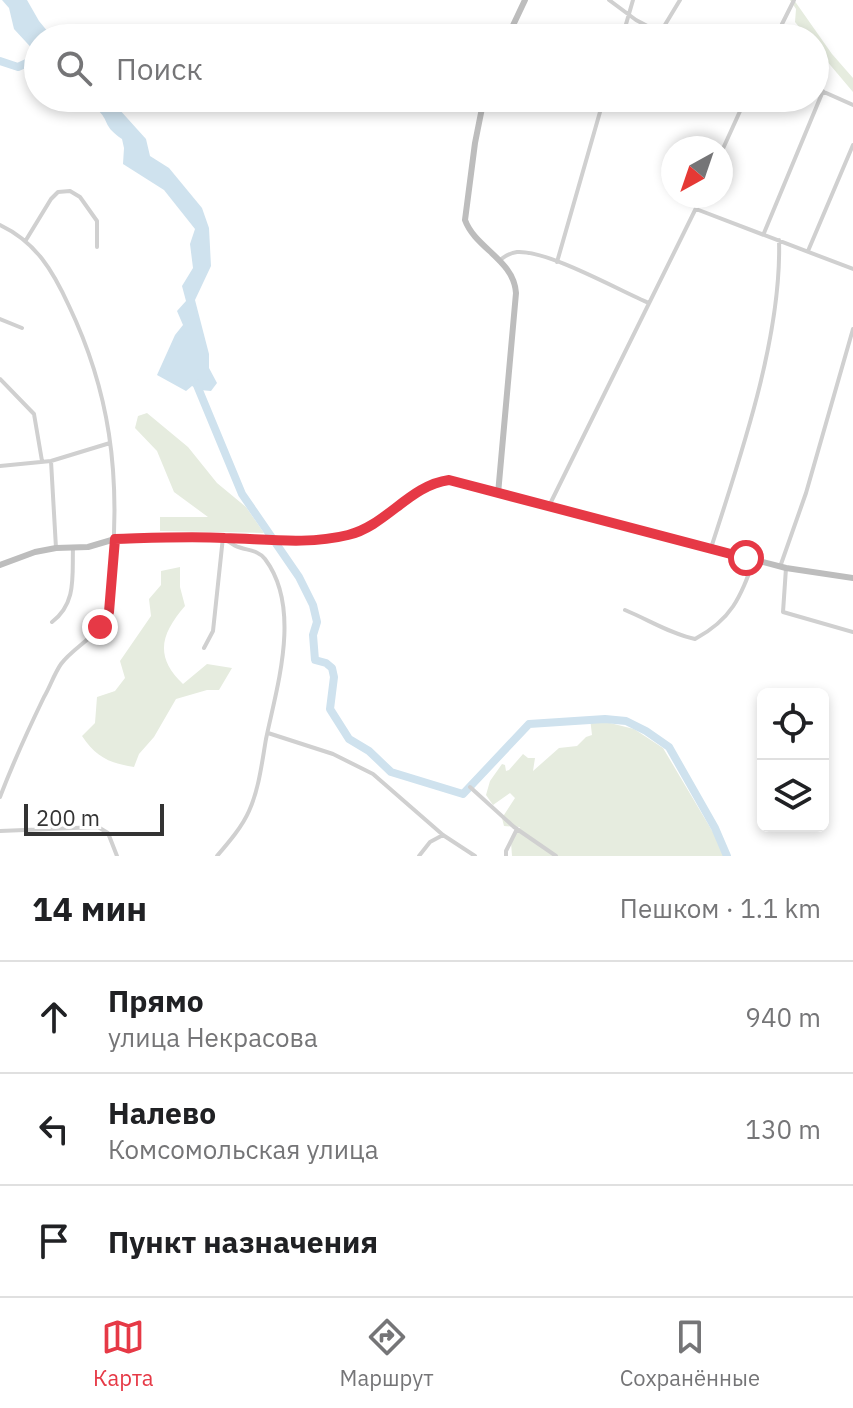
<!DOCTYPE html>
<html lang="ru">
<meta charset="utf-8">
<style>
:root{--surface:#fff;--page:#f6f6f6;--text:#202124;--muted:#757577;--line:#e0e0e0;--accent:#e63946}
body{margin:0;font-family:"IBM Plex Sans",sans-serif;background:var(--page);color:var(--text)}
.controls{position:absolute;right:24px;bottom:24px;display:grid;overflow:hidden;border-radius:12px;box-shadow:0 4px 12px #0003}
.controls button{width:72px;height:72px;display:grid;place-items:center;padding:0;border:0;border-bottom:2px solid var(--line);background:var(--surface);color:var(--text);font:40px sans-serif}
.compass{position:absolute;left:661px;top:136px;width:72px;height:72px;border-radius:50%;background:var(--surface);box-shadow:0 4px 12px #0003;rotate:220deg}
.scale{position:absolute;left:24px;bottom:20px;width:140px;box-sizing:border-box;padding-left:8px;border:4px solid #333;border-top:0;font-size:22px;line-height:28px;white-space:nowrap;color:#333;-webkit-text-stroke:6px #fff;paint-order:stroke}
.stop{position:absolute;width:24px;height:24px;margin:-18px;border:6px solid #e63946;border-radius:50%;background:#fff}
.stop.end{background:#e63946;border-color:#fff;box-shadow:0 2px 8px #0008}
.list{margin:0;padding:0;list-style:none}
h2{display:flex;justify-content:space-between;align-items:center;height:104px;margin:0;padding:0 32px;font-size:34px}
h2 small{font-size:26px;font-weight:400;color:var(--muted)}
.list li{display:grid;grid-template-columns:52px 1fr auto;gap:24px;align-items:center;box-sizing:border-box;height:112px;padding:0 32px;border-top:2px solid var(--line)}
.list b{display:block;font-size:30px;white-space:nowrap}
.list p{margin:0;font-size:26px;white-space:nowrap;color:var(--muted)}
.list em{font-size:26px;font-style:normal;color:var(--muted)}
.icon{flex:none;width:44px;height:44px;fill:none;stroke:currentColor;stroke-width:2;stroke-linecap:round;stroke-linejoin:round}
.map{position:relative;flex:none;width:853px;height:856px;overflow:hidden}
.search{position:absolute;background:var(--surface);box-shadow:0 4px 12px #0003;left:24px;right:24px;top:24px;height:88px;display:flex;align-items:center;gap:20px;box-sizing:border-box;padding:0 28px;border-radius:44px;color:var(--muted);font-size:30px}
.sheet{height:440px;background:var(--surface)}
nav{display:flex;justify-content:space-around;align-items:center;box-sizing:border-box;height:112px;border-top:2px solid var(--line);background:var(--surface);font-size:22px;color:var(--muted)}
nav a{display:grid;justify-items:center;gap:4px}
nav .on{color:var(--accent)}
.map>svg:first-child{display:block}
</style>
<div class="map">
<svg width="853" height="856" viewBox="0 0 853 856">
<rect width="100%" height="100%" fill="#fff"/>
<path fill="#e6ecdf" d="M790 0H794L832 54 853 78V92L815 47V38H808L795 22 796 9Z
M147 413 188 447 217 483 246 507 264 533 160 531V517H208L174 492 157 451 135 428 138 416Z
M180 567V587L185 606C161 634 154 656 183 684L207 664 232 668 219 690H207L176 699 154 737 139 754 134 767C109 763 96 757 82 736L95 723 97 697 115 691 125 678 120 661 151 616 149 599 161 585V571Z
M590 718 634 729 663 748 727 856H512L511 842 520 827 504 826 502 818 515 798 510 793 493 805 486 795 490 781 502 764 505 765 506 771 509 770 523 754 528 758H535L533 771 559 748 577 746 586 737 592 735Z"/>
<path fill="#cfe2ee" d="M2 0H27L39 21 53 38H38V55L14 29 9 8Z
M82 98H109L146 139 150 156 169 168 202 208 209 228 211 266 195 300 209 354V368L217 383 211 391 200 390 192 386 186 391 157 375 175 335 183 325 177 311 186 301 182 286 193 268 190 244 195 229 164 190 123 164 124 148 122 139C103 126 110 123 99 111 93 105 87 105 82 98Z"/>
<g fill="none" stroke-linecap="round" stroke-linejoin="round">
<path stroke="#cfe2ee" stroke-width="8" d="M0 61 18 67 31 61 38 53
M196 383 242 494 299 577 313 605 317 622 313 635 315 660 326 663 332 668 334 677 330 709 349 739 369 751 391 772 463 794 529 724 605 719 626 721 646 731 669 747 715 828 727 856"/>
<path stroke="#d0d0d0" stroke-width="4" d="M609 0 636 20 670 38
M660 33 680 0
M622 38 633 0
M775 38 794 0
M815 88 853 105
M721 153 746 98
M696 209 853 269
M0 225C36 242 53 271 69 306 110 392 120 473 112 568 111 581 112 597 109 610 103 634 74 646 61 664 54 674 50 687 44 697 28 730 13 763 0 797
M764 233 823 91
M26 240 51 199 58 192 70 191 80 197 97 221V247
M808 251 853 145
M500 260C505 256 510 253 517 252 548 250 618 290 649 303
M557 262 604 98
M0 319 22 328
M0 379 34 414 42 461
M51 461 56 548
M0 466 51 461 110 443
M549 506 702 196
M711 548C741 455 782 336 779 240
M780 567 806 493 853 329
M786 568 783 612 853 632
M625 610C649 620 671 634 695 639 732 619 740 598 754 560
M52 622C77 603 72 576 73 547
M204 648 213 631 223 537
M268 733 333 754 373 774 443 835 475 856
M470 787 514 827 556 856
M0 831 98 827 108 833 117 856
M217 856C229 842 242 827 249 811 259 789 262 762 266 739 277 686 302 608 265 559 255 546 238 553 223 537
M419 856 430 842 443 835
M506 856V851L517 829"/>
<path stroke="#bdbdbd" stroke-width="6" d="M507 38 525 0
M484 98 475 143 465 220C475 248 514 260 516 293L498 494
M0 565 35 552 56 548 88 547 115 539 223 537 304 541 351 535 369 526 430 484 449 480 786 568 853 578"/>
</g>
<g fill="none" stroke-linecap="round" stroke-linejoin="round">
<path stroke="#e63946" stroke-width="10" d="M100 627 109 612 115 539C151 538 188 536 225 538 266 539 308 545 348 535 386 526 410 485 449 480L746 558"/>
</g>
</svg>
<div class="controls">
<button><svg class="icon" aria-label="locate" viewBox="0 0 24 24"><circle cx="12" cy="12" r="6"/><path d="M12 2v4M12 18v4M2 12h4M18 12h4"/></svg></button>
<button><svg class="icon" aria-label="layers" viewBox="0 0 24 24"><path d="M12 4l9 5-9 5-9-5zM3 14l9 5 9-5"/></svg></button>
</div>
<svg class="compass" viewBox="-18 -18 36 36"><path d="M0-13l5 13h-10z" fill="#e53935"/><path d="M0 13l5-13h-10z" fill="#757577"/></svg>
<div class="scale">200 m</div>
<div class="stop" style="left:746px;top:558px"></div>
<div class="stop end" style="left:100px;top:627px"></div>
<div class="search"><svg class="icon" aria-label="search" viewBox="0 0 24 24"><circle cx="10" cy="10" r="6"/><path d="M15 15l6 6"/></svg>Поиск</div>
</div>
<section class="sheet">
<h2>14 мин<small>Пешком · 1.1 km</small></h2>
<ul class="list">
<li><svg class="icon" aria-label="ahead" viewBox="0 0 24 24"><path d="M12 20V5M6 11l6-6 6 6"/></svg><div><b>Прямо</b><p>улица Некрасова</p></div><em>940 m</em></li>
<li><svg class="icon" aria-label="left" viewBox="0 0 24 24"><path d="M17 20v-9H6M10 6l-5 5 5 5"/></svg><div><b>Налево</b><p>Комсомольская улица</p></div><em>130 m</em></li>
<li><svg class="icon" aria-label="arrive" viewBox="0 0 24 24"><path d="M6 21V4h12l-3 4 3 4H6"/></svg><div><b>Пункт назначения</b></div></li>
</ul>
</section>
<nav>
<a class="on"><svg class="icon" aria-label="map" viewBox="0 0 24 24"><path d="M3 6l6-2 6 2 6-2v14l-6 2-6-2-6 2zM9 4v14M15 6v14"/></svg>Карта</a>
<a><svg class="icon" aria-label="directions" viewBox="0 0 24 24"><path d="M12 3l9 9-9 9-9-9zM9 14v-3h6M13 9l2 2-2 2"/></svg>Маршрут</a>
<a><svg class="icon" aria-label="saved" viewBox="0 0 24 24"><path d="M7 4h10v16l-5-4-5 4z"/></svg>Сохранённые</a>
</nav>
